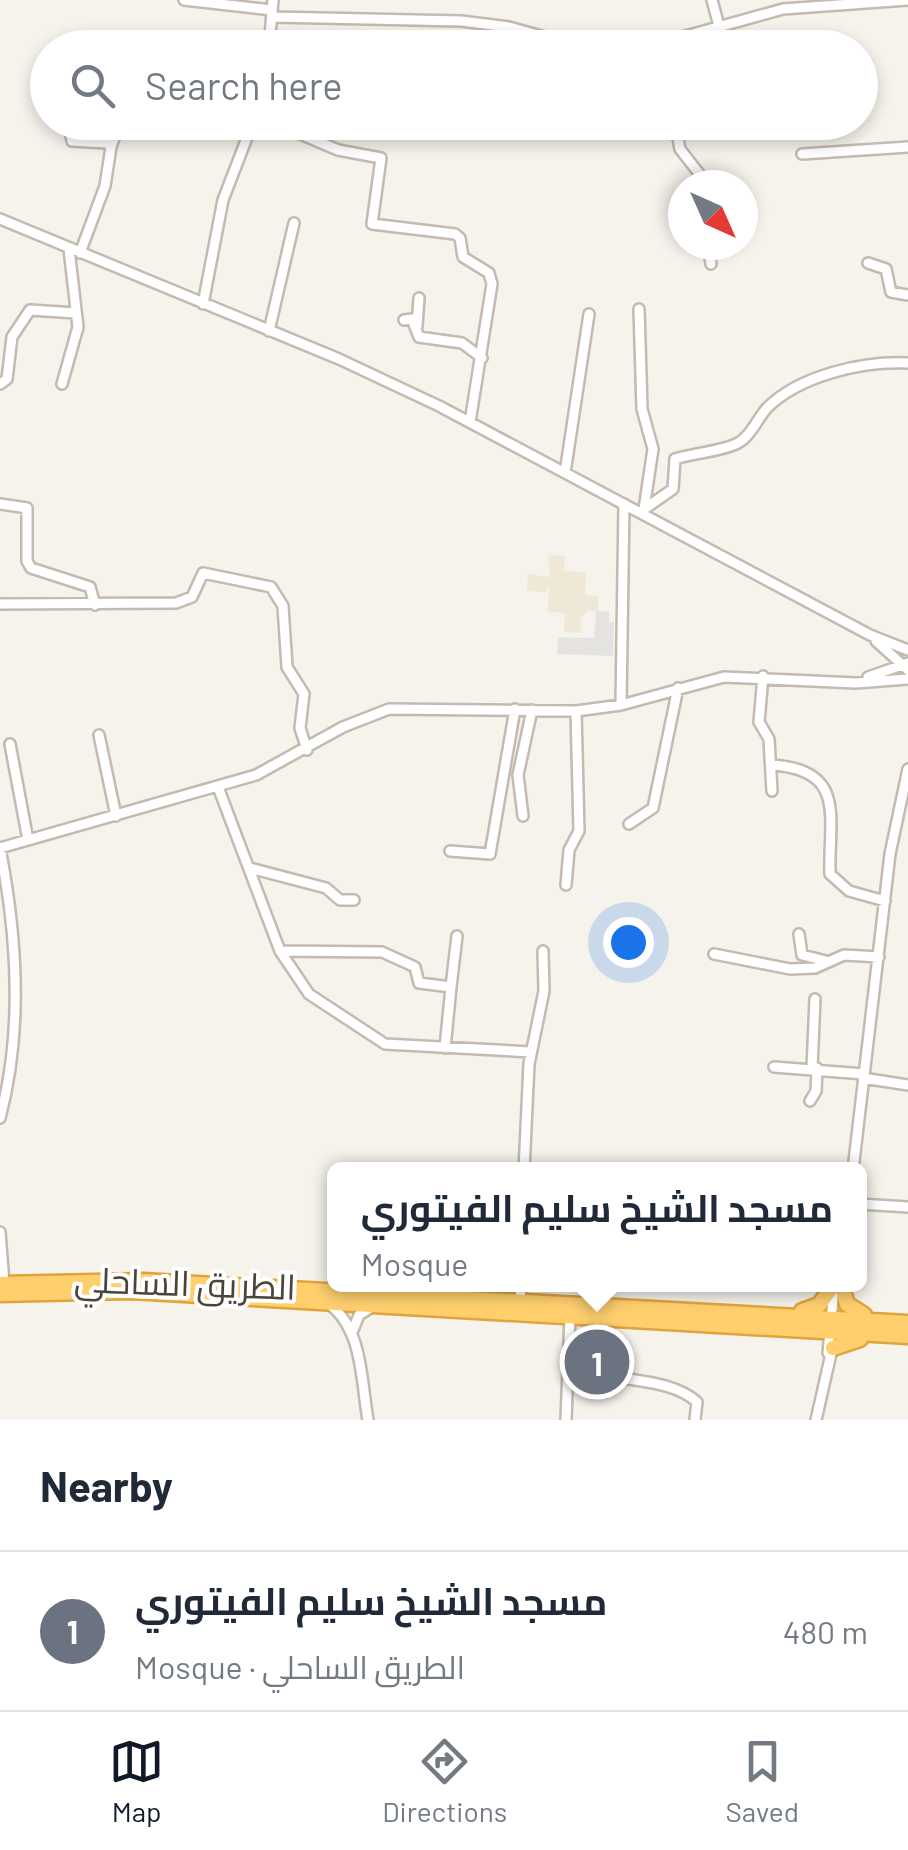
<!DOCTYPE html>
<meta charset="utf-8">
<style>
:root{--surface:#fff;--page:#f2f2f3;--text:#1f2937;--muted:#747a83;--line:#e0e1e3;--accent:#111827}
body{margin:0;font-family:Barlow,Cairo,sans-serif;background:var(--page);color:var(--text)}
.compass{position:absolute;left:668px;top:170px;width:90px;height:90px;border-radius:50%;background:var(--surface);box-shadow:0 5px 15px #0003;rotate:135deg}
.you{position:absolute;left:628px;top:942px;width:35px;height:35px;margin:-25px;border:8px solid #fff;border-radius:50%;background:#1a73e8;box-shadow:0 0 0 15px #1a73e833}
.badge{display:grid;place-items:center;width:65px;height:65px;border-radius:50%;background:var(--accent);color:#fff;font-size:32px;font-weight:700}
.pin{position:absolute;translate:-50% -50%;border:5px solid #fff;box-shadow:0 2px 10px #0006}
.popup{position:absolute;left:327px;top:1162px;width:540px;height:130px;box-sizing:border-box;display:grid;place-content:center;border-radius:15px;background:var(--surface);filter:drop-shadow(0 2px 8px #0005);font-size:32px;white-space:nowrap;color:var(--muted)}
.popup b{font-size:38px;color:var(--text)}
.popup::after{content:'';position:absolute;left:50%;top:100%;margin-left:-20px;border:20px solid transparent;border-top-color:var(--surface)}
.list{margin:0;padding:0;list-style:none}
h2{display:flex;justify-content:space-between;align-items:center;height:130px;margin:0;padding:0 40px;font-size:42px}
h2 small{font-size:32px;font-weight:400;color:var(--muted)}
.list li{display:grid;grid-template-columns:65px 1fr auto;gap:30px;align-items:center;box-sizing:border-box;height:160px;padding:0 40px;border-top:2px solid var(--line)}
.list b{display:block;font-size:38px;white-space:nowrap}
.list p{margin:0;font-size:32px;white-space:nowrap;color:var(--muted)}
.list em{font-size:32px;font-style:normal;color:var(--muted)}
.icon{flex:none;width:55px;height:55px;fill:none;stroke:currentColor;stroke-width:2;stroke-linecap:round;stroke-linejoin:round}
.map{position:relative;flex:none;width:908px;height:1420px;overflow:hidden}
.search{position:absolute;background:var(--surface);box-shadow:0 5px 15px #0003;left:30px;right:30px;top:30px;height:110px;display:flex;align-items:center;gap:25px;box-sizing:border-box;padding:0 35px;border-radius:55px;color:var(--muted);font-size:38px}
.sheet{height:290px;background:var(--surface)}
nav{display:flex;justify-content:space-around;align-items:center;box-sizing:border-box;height:140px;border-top:2px solid var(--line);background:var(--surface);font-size:28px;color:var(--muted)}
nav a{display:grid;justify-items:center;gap:5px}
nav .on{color:var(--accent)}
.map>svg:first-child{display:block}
</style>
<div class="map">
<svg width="908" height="1420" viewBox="0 0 908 1420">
<rect width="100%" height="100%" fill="#f6f3ec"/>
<path fill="#efe8d6" d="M548 555 565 556 564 571 586 572 585 595 598 596V611H588L581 617V633L564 632 565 613 548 612 549 585 546 592 527 591 528 574 550 577Z"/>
<path fill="#e5e3e0" d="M596 611 609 612V622H614L613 656 557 654 558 637 594 638Z"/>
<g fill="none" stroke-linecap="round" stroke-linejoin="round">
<g stroke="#c2bbae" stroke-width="14">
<path id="minor" d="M184 0 272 10
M712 0 719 26
M273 17 461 21 509 27 567 43 664 42 783 9 908 0
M269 48 273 0
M68 122 72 141 107 143 111 147 105 186 80 253
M272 122 338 150 381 158 372 224 455 234 460 238 463 257 489 273 492 284 470 422
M675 122 680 149 708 185
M111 147 120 122
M802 154 908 147
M0 219 339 359 439 406 870 635 908 650
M708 245 711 264
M868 263 886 269 891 292 908 295
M203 304 223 200 253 122
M639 309 642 409 653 449 644 509
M404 320 412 319 419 337 462 343 482 358
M417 326 419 298
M269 331 294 223
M0 384 7 379 12 337 30 310 76 313
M62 384 78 327 69 249
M565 473 589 314
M0 504 27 508V561L31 568 90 587 95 605
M640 512 673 489 675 459C694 453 718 452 736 444 750 438 757 419 767 408 800 375 863 361 908 363
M0 604 176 603 192 597 203 573 271 587 283 606 287 667 304 694 300 728 307 750
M876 641 908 670
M763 676 759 722 769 739 772 791
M868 677 908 663
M621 705 624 504
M99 735 116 816
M10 744 28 840
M771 765C848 769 828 819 830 874L849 891 885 901
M218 787 280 951 309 994 385 1044 531 1052
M523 816 518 775 532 710
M629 824 653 808 678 688
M0 848 256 775 343 727 389 709 576 711 621 705 724 677 856 683 908 679
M450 851 490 854 515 709
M250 868 326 888 340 900H354
M566 885 569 850 579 831 576 711
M799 934 802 955 826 961
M280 951 382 952 415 967 419 983 451 987 445 1048
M714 954 790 969 815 968 844 955 879 957
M451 987 457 936
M774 1067 864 1074
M812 1068 815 999
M863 1078 908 1085
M810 1101 816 1091 817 1068
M0 1118C23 1032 17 935 0 848
M524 1170 529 1064 544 991 543 951
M853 1170 890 854 908 769
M860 1204 908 1207
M0 1232 4 1283
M520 1303 521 1284
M329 1304C363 1329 361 1381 368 1420
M601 1318 617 1377C643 1382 676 1383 697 1402L695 1420
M353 1330 359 1315 375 1305
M828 1353 834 1287
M566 1420 570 1316
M816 1420 833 1345"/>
</g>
<g stroke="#e0a43c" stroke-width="19">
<path id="highway" d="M0 1284 143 1281 908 1323
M841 1284 847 1304 864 1315
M0 1294 131 1291 908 1336
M802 1311 819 1305 834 1284
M833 1348 860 1339"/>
</g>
<use href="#minor" stroke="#fff" stroke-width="9"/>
<use href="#highway" stroke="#ffcf6e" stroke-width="14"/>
</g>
<g text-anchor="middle" stroke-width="8" stroke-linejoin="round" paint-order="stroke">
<g font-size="35" fill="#4b4439" stroke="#fff">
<text transform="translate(185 1284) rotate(2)" y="12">الطريق الساحلي</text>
</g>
</g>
</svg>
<svg class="compass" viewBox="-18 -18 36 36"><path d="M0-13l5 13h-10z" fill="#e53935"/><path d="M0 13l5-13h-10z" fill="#747a83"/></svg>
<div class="you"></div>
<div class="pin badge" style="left:597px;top:1362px;background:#6b7280">1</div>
<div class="popup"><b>مسجد الشيخ سليم الفيتوري</b>Mosque</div>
<div class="search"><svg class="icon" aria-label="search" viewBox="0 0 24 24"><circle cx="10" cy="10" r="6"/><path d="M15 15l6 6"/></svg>Search here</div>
</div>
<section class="sheet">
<h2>Nearby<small></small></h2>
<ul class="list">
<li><span class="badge" style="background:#6b7280">1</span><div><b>مسجد الشيخ سليم الفيتوري</b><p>Mosque · الطريق الساحلي</p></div><em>480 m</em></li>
</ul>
</section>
<nav>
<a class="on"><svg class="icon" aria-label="map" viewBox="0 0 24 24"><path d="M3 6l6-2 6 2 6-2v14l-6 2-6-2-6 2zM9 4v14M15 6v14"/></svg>Map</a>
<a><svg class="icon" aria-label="directions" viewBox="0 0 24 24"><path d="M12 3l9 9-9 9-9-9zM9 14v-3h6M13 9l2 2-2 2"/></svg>Directions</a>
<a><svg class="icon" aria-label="saved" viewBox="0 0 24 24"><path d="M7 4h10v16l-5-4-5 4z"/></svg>Saved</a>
</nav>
